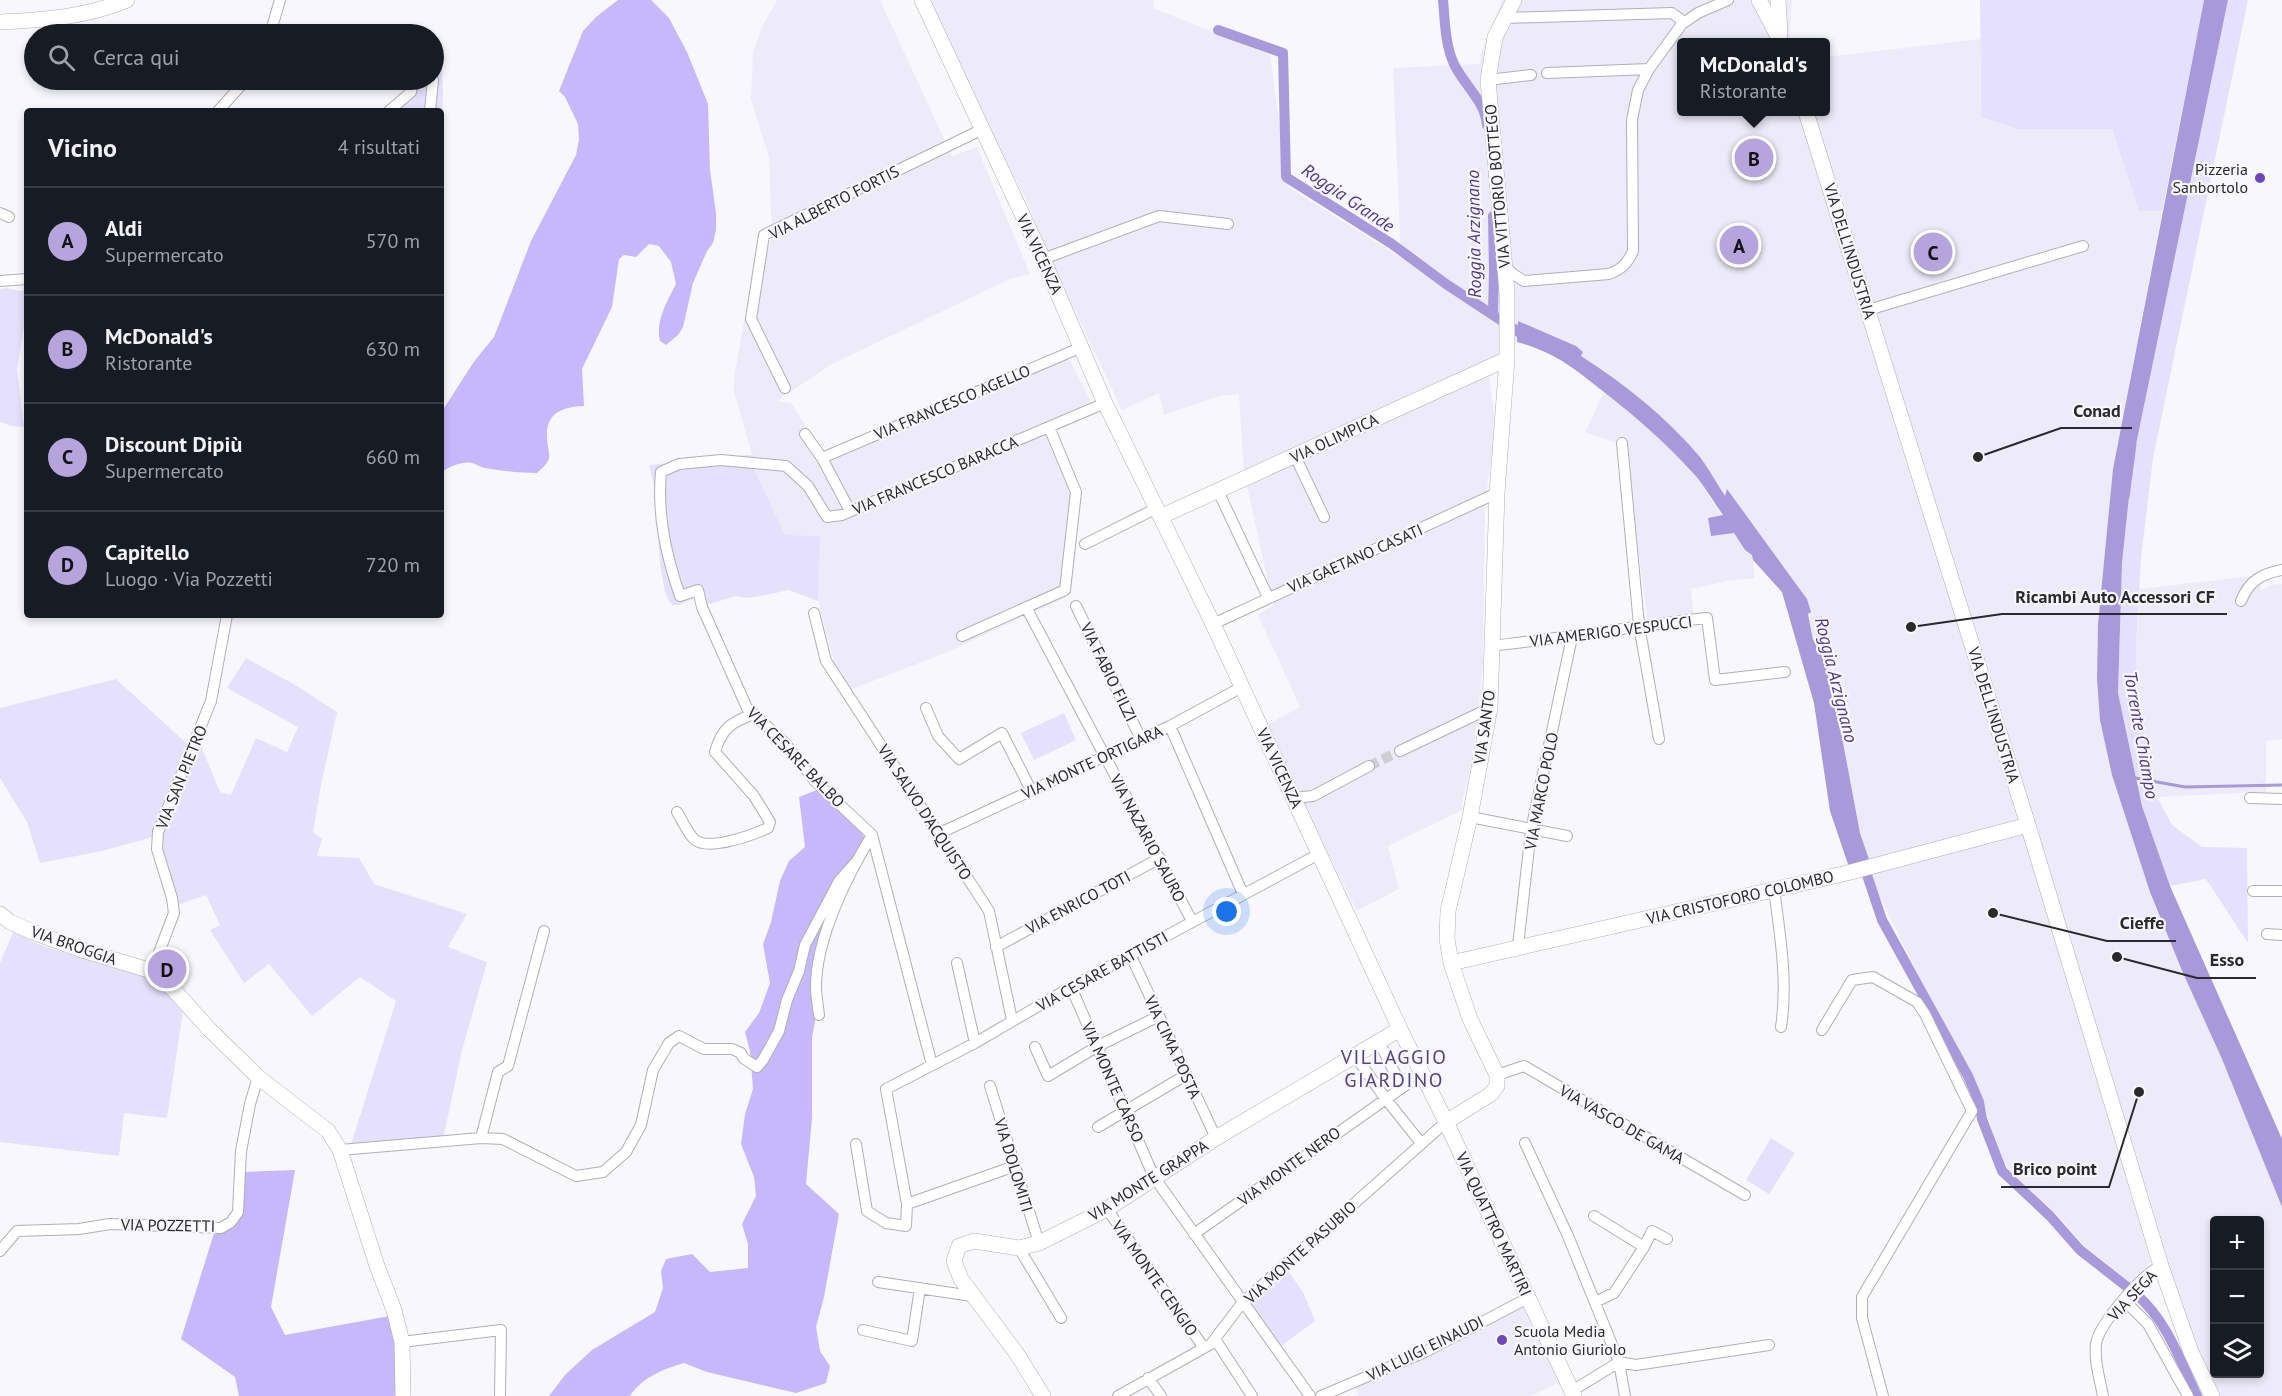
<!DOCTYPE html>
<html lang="it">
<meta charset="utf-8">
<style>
:root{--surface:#171b24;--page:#20242c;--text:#f1f3f6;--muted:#9ea1a6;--line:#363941;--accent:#b6a5dc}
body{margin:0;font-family:"PT Sans",sans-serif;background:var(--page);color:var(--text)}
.controls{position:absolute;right:18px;bottom:18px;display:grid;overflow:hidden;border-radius:6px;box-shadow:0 3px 9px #0003}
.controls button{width:54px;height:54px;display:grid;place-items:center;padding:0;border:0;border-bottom:2px solid var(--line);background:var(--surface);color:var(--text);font:30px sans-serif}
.you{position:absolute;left:1227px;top:912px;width:21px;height:21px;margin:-15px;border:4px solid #fff;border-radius:50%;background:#1a73e8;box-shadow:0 0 0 9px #1a73e833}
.badge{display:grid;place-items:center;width:39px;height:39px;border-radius:50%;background:var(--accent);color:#111;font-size:20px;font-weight:700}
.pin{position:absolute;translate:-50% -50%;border:3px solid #fff;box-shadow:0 2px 6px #0006}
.popup{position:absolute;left:1677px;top:38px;width:153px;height:78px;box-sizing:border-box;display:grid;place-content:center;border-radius:6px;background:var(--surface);filter:drop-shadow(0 2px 4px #0005);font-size:20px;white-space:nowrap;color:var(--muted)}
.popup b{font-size:22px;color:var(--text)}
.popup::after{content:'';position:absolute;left:50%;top:100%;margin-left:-12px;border:12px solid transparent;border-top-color:var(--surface)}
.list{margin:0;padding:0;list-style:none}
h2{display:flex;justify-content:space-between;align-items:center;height:78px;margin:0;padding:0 24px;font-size:26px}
h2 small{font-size:20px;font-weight:400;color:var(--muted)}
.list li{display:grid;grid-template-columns:39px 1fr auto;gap:18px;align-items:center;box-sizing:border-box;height:108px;padding:0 24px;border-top:2px solid var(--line)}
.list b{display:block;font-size:22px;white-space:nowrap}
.list p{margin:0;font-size:20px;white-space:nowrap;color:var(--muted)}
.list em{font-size:20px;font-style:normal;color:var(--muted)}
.icon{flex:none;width:33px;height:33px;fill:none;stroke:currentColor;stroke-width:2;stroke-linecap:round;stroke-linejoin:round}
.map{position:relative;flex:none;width:2282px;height:1396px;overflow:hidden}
.search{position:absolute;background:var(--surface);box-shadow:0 3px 9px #0003;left:24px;top:24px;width:420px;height:66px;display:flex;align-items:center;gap:15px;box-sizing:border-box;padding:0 21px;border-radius:33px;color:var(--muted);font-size:22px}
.panel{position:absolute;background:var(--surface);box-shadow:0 3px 9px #0003;left:24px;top:108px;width:420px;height:510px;border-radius:6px}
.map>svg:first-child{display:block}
</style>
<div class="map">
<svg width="2282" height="1396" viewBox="0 0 2282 1396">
<rect width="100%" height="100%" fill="#f8f7fe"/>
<path fill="#edebf9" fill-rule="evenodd" d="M777 0H880L952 156 977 147 1030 274 1010 279 832 364 777 401 791 403 823 454 1064 349 1092 404 1048 432 1046 436 1071 495 1077 526 1071 591 1065 598 945 653 847 691 838 679 818 601 819 536 785 535 753 467 754 455H752L734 391V378L748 299 749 309 772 237 769 158 751 99 753 51 764 23Z
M920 0H1154L1153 8 1270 55 1288 187 1401 258 1393 68 1480 64 1482 50 1502 0H1792L1789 42H1682V112H1826V57L1980 39 1981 117 2017 129H2112L2139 211H2162L2113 469 2098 624 2097 679 2100 720 2150 892 2183 973 2222 1059 2282 1207V1396H2217L2154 1259 2130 1282 2084 1246 2065 1223 2010 1171 2003 1161 1975 1080 1918 974 1866 869 1872 867 1860 833 1838 716 1818 639 1813 640 1807 599 1727 490 1725 497 1701 459 1605 371 1581 356 1583 352 1576 346 1518 321 1517 342 1489 376 1494 413 1493 449 1485 502 1483 663 1476 731 1468 780 1463 797 1462 810 1388 846 1399 889 1357 911 1299 795 1268 724 1300 707 1258 615 1273 605 1244 472 1239 394 1219 396 1164 415 1159 393 1122 410 1052 262 1026 199ZM2214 1220H2260V1374H2214Z
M1604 392 1653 432 1692 471 1745 550 1752 555 1755 578 1727 581 1691 589 1694 621 1648 625 1624 441 1619 438 1614 442 1585 432Z
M2260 575 2261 590 2271 585 2282 584V739L2266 741V792L2157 797 2140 714 2137 688 2136 646 2140 589Z
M1534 1302 1568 1378 1531 1396H1359L1355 1387Z"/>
<path fill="#e5e0fb" d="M1980 0H2204L2162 211H2139L2112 129H2017L1981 117Z
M2228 0H2248L2153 458 2141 558 2136 646 2137 688 2146 746 2155 779 2157 797 2172 825 2202 847 2247 848 2248 943 2206 879 2170 886 2142 806 2118 693 2122 563 2133 459Z
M434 49 441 57 443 93 441 138V111H393L413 80H434Z
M6 288 20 291 27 289V309L17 369 24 427 12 426 0 422V289Z
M746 455H754L753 467 785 535 820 536 818 601 789 590 761 596 746 598 736 596 706 605 695 598 679 605H672C657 589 659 521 656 498 655 487 651 476 649 465Z
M246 658 297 686 337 712 321 785 313 832 322 839 317 856 359 858 374 884 467 914 448 947 487 962 462 1050 443 1139 350 1148 396 1001 360 977 312 1016 269 964 244 983 210 930 220 925 206 895 174 906 153 837 102 851 40 863 27 822 0 778V708L116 679 194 750 191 759 194 763 201 746 220 792 231 795 256 738 287 752 298 727 227 688Z
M1064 713 1076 740 1034 760 1021 733Z
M14 930C50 957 106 958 145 977 161 984 172 999 183 1011L167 1118 124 1113 119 1156 0 1142V963Z
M1771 1138 1795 1153 1769 1194 1746 1180Z
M1287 1269 1303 1292 1315 1321 1281 1346 1249 1303Z"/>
<path fill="#c6b8fb" d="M618 0H651L669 18 687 52 708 104 710 170 716 213V230L713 243 707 251 693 283 683 327 678 335 666 345 660 341C655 322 667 301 676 284L671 262 659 246 649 244 636 257 624 255 619 259 612 307 582 369 584 406C562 407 545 413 547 439 547 445 550 452 549 458 547 465 541 469 537 473 519 473 502 471 485 468 480 467 476 464 472 463 462 461 448 467 441 473V413L473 363 494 337 531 241 576 155 579 139 578 124 565 97 559 91 583 31 596 17Z
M817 790 862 833 866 840 835 912 820 970 817 1011 812 1038V1118L806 1184 839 1214 824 1297 816 1327 820 1351 830 1366 826 1383 796 1393 707 1372 684 1363C664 1369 642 1377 630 1396H549L565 1375 592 1350 655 1312 663 1288 661 1271 666 1259 692 1254 710 1272 748 1268V1244L742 1224 756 1196 754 1177 741 1144 745 1114 753 1089 750 1051 745 1032 759 1013 770 983 763 944 771 922 780 881 789 861 805 847 799 797Z
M295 1170 271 1307 285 1335 390 1316 395 1329 399 1396H239L235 1377 181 1339 215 1230 235 1218 243 1172Z"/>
<path fill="#a899da" d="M2204 0H2228L2133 459 2122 563 2118 693 2142 806 2170 886 2282 1139V1207L2222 1059 2183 973 2150 892 2112 775 2100 720 2097 679 2098 624 2113 469Z
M1518 321 1576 346 1583 352 1581 356C1625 384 1666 417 1700 457 1709 469 1717 484 1725 496L1727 489 1807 599 1811 612 1808 614 1813 640 1819 639 1838 716 1860 833 1872 868 1851 873 1830 811 1814 703 1782 592 1753 560 1752 555 1745 550 1734 533 1711 536 1708 518 1723 515C1713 501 1704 485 1693 473 1666 443 1636 417 1604 392 1572 367 1556 353 1517 342Z"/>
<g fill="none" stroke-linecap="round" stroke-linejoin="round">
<path stroke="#a899da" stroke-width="3" d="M2128 497 2135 444
M2135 778 2185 787 2282 785"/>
<path stroke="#a899da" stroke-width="10" d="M1443 0C1445 21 1445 45 1454 64 1464 85 1485 101 1487 125
M1218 30 1283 53 1286 177 1392 244 1446 284 1528 338
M1493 314 1494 271 1493 216
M1863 863 1882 920 1968 1076 1979 1102 1982 1119 2002 1171 2050 1216 2080 1250 2126 1286
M2137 1295C2167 1321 2180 1360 2197 1396"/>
<path stroke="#cfced4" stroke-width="10" stroke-dasharray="10 5" stroke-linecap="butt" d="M1369 766 1400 751"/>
<g stroke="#b0afb5" stroke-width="12">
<path id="street" d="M1505 18 1672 13 1680 19 1682 24
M270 34 280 0
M1547 73 1649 69
M1488 80 1531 75
M218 111 246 80
M389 111 411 92 413 80
M430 111 433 80
M0 213 9 217
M1043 259 1159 216 1228 224
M1504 266 1513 274 1524 281 1609 274C1622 269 1627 264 1633 251L1632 120 1638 90 1649 69 1682 24 1698 13 1728 0
M0 281 27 279
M1868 310 2083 246
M785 388 751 319 764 235 983 129
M805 434 822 458 850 511
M1622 443 1639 625 1659 739
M1295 456 1324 517
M822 458 1082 347
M1218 491 1268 597
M1085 544 1157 508
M2241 601C2249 581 2261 574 2282 570
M1076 606 1141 739
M1026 607 1192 921
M814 613 826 661 989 911 1012 1020
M1213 624 1497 493
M962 636 1065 590 1076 492 1049 427
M1491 646C1564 638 1635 626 1707 618L1715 680 1785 672
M926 708 938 736 959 759 1002 733 1031 790
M1170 726 1243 894
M1400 751 1490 708
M1294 798 1313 796 1369 766
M2250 798 2282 799
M677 812C682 820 688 834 695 840 710 851 752 835 768 828L770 822 754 796 715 752C722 728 731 722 754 714
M1470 817 1567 836
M940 833 1170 726 1242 687
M1774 889C1780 935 1788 981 1781 1027
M2253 891H2282
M2267 934 2282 935
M1518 946 1531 830 1572 637
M996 947 1160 858
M1131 956 1216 1138
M957 963 975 1043
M152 971 174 913 172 898 157 849 158 832 211 701 227 615
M1071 987 1154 1177 1310 1396
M819 1015C818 1006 816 996 816 987 816 938 847 876 872 835
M1822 1030 1852 980 1873 977 1917 1002 1925 1014 1972 1111 1862 1297V1318L1883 1396
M1379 1042 1402 1087
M1035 1047 1048 1076 1098 1046 1159 1016
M1356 1057 1385 1098 1421 1143
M932 1065 872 835 815 781 784 742 747 708 702 607 698 590 680 596C666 555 657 515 661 472L679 464 721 460 786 466 808 486 827 517 842 515 1105 403
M1497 1075 1524 1066 1745 1195
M990 1086 1039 1243
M1098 1127 1186 1075
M481 1138 498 1072 508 1066 544 931
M1525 1143 1568 1236 1619 1362 1572 1391
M856 1144 867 1211 886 1223 906 1226 907 1204
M340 1150 481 1138 503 1139 576 1176 603 1172 626 1152 641 1125 653 1070 669 1043 679 1036 704 1049H732L741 1053 743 1058 757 1067 763 1060 779 1031 787 1000 799 971 805 945 839 881 855 863
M1015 1166 907 1204 886 1089 975 1043 1071 987 1319 854
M1107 1209 1204 1348
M1594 1216 1644 1247 1614 1293 1595 1302
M1194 1234 1423 1073
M1644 1247 1652 1231 1667 1239
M1019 1248 1061 1318
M0 1251 17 1231 79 1229 110 1224 221 1228 231 1222 238 1212 241 1151 250 1104 258 1077
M878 1282 972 1296
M2124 1300 2148 1324 2188 1396
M863 1330 912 1341 920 1288
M1215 1339 1252 1396
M402 1342 501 1330 500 1396
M1148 1378 1161 1396
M1118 1396 1211 1344 1242 1303 1446 1122
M1321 1396 1425 1352 1528 1298
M1625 1396 1619 1362 1636 1365 1769 1345
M2103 1396C2100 1380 2094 1361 2096 1344 2099 1324 2142 1274 2161 1266"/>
</g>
<g stroke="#b0afb5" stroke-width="16">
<path id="secondary" d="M922 0 1043 259 1105 403 1213 624 1400 1029 1446 1122 1574 1396
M1759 0 1781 42
M1778 0 1780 33
M0 22C44 20 86 17 127 0
M1806 112 2028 825 2161 1266 2191 1352 2212 1396
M1162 516 1507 359
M0 914 10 922 33 932 79 949 152 971 173 989 209 1029 258 1077 328 1131 340 1150 377 1266 394 1310 402 1342 403 1396
M1451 963 1847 873 2028 825
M1446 1122 1491 1094 1497 1086V1075L1470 1019 1451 963 1447 939 1448 911 1470 817 1490 708 1497 493 1507 359V292L1488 80 1495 37 1514 0
M1043 1396 1017 1354 961 1279 954 1261 959 1246 974 1241 1019 1248 1039 1243 1107 1209 1216 1138 1400 1029"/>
</g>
<use href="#street" stroke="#fff" stroke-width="10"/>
<use href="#secondary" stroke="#fff" stroke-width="15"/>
</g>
<g fill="#6d45bd" stroke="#f8f7fe" stroke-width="2">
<circle cx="2260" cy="178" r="6"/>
<circle cx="1502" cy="1340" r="6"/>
</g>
<g text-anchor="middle" stroke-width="4.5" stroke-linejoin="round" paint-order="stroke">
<g font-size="16" fill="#2a2a2d" stroke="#f8f7fe" text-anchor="end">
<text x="2248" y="175">Pizzeria<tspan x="2248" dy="18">Sanbortolo</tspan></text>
<text x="1514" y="1337" text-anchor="start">Scuola Media<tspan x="1514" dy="18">Antonio Giuriolo</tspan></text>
</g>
<g font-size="16" fill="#2a2a2d" stroke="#f8f7fe">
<text transform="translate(1497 186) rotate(-95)" y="6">VIA VITTORIO BOTTEGO</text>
<text transform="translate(834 202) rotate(-27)" y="6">VIA ALBERTO FORTIS</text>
<text transform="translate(1850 251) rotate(73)" y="6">VIA DELL'INDUSTRIA</text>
<text transform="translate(1040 254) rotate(65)" y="6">VIA VICENZA</text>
<text transform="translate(952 402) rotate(-23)" y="6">VIA FRANCESCO AGELLO</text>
<text transform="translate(1334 438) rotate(-25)" y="6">VIA OLIMPICA</text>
<text transform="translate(935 475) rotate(-23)" y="6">VIA FRANCESCO BARACCA</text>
<text transform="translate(1355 558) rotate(-24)" y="6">VIA GAETANO CASATI</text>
<text transform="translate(1611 631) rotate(-7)" y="6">VIA AMERIGO VESPUCCI</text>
<text transform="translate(1109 672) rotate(64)" y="6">VIA FABIO FILZI</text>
<text transform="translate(1994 715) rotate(73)" y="6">VIA DELL'INDUSTRIA</text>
<text transform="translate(1484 727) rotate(-82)" y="6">VIA SANTO</text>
<text transform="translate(796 757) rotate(46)" y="6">VIA CESARE BALBO</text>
<text transform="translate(1092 762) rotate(-25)" y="6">VIA MONTE ORTIGARA</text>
<text transform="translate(1280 768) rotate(65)" y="6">VIA VICENZA</text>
<text transform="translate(181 777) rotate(-68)" y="6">VIA SAN PIETRO</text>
<text transform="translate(1541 791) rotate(-79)" y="6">VIA MARCO POLO</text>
<text transform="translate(925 812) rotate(57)" y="6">VIA SALVO D'ACQUISTO</text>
<text transform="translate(1148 838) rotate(62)" y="6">VIA NAZARIO SAURO</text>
<text transform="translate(1740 897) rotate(-13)" y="6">VIA CRISTOFORO COLOMBO</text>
<text transform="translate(1078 902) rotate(-28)" y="6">VIA ENRICO TOTI</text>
<text transform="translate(74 945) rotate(19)" y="6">VIA BROGGIA</text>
<text transform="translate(1102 971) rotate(-29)" y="6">VIA CESARE BATTISTI</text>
<text transform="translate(1173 1047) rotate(65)" y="6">VIA CIMA POSTA</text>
<text transform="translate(1113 1082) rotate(66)" y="6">VIA MONTE CARSO</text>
<text transform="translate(1622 1124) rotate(30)" y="6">VIA VASCO DE GAMA</text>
<text transform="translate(1014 1165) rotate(73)" y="6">VIA DOLOMITI</text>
<text transform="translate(1289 1166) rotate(-36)" y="6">VIA MONTE NERO</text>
<text transform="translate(1148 1180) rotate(-32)" y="6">VIA MONTE GRAPPA</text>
<text transform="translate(1494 1224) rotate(65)" y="6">VIA QUATTRO MARTIRI</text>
<text transform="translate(168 1225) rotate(1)" y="6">VIA POZZETTI</text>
<text transform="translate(1300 1252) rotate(-42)" y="6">VIA MONTE PASUBIO</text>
<text transform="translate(1155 1278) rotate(55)" y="6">VIA MONTE CENGIO</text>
<text transform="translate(2132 1295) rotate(-47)" y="6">VIA SEGA</text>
<text transform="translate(1425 1348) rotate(-26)" y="6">VIA LUIGI EINAUDI</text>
</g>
<g font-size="18" font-style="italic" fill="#4f3785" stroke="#f8f7fe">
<text transform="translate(1348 198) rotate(34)" y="6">Roggia Grande</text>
<text transform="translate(1474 234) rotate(-91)" y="6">Roggia Arzignano</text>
<text transform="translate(1836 680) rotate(76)" y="6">Roggia Arzignano</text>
<text transform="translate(2141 735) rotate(80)" y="6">Torrente Chiampo</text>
</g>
<g font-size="20" letter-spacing="1.5" fill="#554482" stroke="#f8f7fe">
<text x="1394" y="1064">VILLAGGIO<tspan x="1394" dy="23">GIARDINO</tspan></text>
</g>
</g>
<path fill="none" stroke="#2a2a2d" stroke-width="2" d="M1978 457L2061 428H2132M1911 627L2002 614H2227M1993 913L2107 941H2176M2117 957L2197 978H2256M2139 1092L2109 1187H2001"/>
<g fill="#2a2a2d" stroke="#f8f7fe" stroke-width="2">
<circle cx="1978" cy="457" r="6"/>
<circle cx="1911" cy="627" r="6"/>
<circle cx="1993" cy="913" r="6"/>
<circle cx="2117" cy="957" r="6"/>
<circle cx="2139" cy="1092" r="6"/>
</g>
<g font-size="18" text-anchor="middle" font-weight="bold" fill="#2a2a2d" stroke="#f8f7fe" stroke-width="4.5" stroke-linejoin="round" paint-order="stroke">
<text x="2097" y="417">Conad</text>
<text x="2115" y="603">Ricambi Auto Accessori CF</text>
<text x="2142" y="929">Cieffe</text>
<text x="2227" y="966">Esso</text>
<text x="2055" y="1175">Brico point</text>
</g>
</svg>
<div class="controls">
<button>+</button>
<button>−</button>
<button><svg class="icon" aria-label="layers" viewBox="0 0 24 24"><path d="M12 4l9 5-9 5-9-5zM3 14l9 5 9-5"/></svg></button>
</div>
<div class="you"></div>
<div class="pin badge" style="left:1739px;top:245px">A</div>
<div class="pin badge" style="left:1754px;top:158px">B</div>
<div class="popup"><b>McDonald's</b>Ristorante</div>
<div class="pin badge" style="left:1933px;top:252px">C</div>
<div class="pin badge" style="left:167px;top:969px">D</div>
<div class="search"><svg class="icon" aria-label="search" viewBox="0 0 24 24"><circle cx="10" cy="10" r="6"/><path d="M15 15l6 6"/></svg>Cerca qui</div>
<section class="panel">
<h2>Vicino<small>4 risultati</small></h2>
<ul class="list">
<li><span class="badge">A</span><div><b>Aldi</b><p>Supermercato</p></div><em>570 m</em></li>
<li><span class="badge">B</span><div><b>McDonald's</b><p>Ristorante</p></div><em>630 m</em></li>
<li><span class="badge">C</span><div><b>Discount Dipiù</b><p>Supermercato</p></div><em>660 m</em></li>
<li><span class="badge">D</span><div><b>Capitello</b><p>Luogo · Via Pozzetti</p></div><em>720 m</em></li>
</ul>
</section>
</div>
